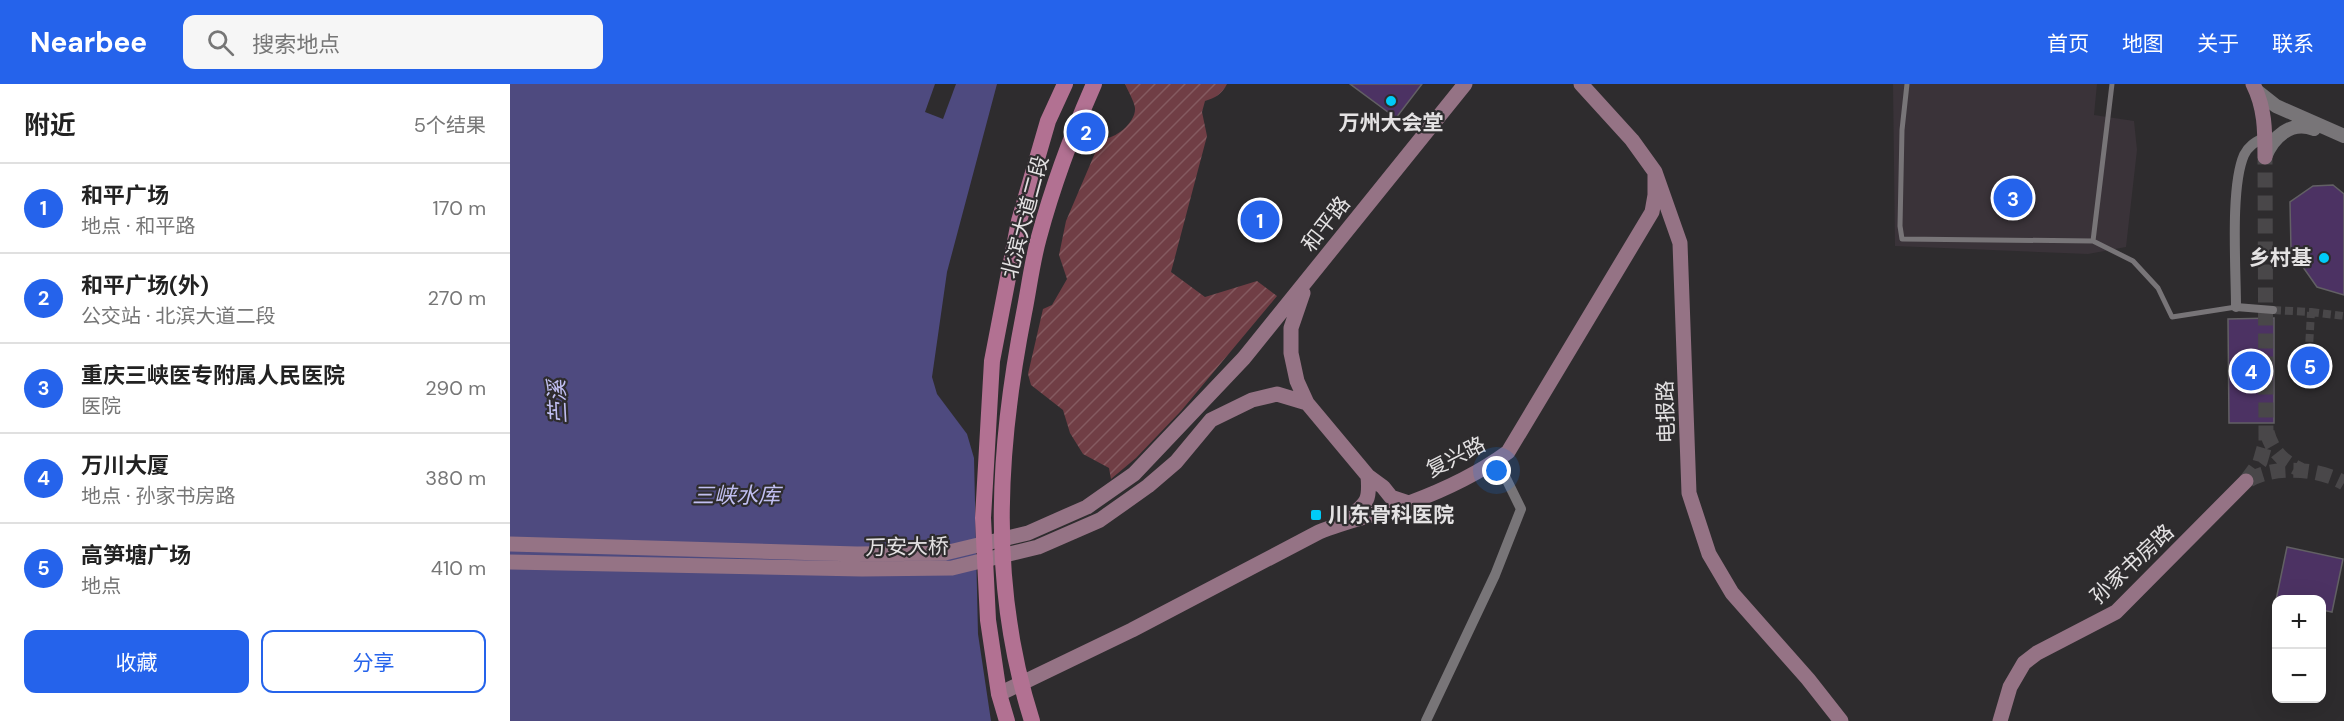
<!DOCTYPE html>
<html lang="zh">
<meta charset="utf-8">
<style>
:root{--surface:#fff;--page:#f6f6f6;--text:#222;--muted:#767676;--line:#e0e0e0;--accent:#2563eb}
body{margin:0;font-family:"DM Sans","Noto Sans SC",sans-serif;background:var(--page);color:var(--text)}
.controls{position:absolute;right:18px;bottom:18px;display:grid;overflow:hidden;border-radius:12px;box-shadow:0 6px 24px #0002}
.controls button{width:54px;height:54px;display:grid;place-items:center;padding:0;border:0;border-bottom:2px solid var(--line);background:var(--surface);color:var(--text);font:30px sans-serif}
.you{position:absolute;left:987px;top:387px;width:21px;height:21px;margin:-15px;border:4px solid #fff;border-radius:50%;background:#1a73e8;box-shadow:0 0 0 9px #1a73e833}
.badge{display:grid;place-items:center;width:39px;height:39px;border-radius:50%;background:var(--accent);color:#fff;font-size:20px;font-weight:700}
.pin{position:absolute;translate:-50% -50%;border:3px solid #fff;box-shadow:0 2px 6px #0006}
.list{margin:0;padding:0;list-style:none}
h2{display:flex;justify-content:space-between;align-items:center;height:78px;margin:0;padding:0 24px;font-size:26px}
h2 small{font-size:20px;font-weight:400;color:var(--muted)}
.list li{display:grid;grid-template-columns:39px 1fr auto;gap:18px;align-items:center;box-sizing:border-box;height:90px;padding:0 24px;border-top:2px solid var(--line)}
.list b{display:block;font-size:22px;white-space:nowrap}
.list p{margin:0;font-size:20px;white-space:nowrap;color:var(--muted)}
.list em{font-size:20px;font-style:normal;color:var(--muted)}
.actions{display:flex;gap:12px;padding:18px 24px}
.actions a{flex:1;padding:14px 0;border:2px solid var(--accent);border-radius:12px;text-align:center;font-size:21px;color:var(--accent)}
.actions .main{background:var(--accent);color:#fff}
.icon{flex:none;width:33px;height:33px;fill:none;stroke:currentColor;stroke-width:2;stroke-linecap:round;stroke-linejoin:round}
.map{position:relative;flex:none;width:1834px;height:637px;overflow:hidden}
header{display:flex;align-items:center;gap:36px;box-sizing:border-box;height:84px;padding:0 30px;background:var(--accent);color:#fff}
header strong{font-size:28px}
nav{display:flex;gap:33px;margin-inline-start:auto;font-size:21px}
.search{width:420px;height:54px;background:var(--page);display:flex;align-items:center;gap:15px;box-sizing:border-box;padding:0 21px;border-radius:12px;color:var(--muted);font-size:22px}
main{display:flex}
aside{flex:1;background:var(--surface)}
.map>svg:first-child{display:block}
</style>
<header>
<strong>Nearbee</strong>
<div class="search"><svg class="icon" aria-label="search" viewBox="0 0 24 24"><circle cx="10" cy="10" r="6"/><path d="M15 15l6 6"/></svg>搜索地点</div>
<nav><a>首页</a><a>地图</a><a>关于</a><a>联系</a></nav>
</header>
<main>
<aside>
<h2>附近<small>5个结果</small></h2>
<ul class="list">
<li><span class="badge">1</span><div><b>和平广场</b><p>地点 · 和平路</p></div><em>170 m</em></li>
<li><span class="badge">2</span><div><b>和平广场(外)</b><p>公交站 · 北滨大道二段</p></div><em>270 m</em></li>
<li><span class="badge">3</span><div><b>重庆三峡医专附属人民医院</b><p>医院</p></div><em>290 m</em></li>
<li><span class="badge">4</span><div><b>万川大厦</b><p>地点 · 孙家书房路</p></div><em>380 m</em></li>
<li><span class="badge">5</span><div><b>高笋塘广场</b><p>地点</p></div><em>410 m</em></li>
</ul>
<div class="actions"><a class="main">收藏</a><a>分享</a></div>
</aside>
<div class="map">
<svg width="1834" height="637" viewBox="0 0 1834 637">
<defs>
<pattern id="garden-furrows" width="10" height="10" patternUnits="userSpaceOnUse" patternTransform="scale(1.5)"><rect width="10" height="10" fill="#703e45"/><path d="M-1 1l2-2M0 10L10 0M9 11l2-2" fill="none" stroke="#845a60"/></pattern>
</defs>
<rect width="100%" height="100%" fill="#2e2c2e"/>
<path fill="#3a3339" d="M1383 0H1587L1584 31 1624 37 1627 66 1616 163 1578 170 1385 162Z"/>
<path fill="url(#garden-furrows)" d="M615 0H717C712 10 705 14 695 17L692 28 697 52 661 188 695 213 747 197 767 212 671 327 626 374 601 395 599 384 573 370 560 349 553 326 521 301 518 290 533 225 542 221 557 195 549 171 556 137 591 55C604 56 626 39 625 24 624 17 618 7 615 0Z"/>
<path fill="#4e4a7f" d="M0 0H487L437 188 422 293 427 310 457 350 464 374 468 550 481 637H0Z"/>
<path fill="#2e2c2e" d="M425 0H446L433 35 415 28Z"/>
<path fill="#4c3263" stroke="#626064" stroke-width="1.5" d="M840 0H912L886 34Z
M1823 101 1834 110V211L1807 203 1781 166 1780 118 1803 102Z
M1764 234V339H1719L1718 235Z
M1777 463 1833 475 1822 528 1812 526V516H1766Z"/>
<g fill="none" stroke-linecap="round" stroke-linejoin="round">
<path stroke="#494749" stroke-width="8" stroke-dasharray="8 4" stroke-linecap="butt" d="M1763 226 1801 228 1799 264
M1801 228 1834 232"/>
<path stroke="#494749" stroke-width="15" stroke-dasharray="15 8" stroke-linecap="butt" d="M1757 348C1762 367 1773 378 1791 386
M1739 396C1764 381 1809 384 1834 399
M1736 397 1750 378 1756 357 1755 73"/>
<path stroke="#787578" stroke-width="5" d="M1397 0 1392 46 1390 142 1392 155 1583 157 1623 177 1648 204 1662 233 1726 223
M1583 157 1602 0"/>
<path stroke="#787578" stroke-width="8" d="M1726 223 1763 226"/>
<path stroke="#787578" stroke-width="10" d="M1726 223C1726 185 1720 103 1734 71 1739 61 1746 58 1755 53
M916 637 985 491 1011 425 987 376"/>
<path stroke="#787578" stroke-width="14" d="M1747 7 1766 22 1834 52
M1755 73C1763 53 1781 36 1804 45"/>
<path stroke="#957385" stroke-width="15" d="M1071 0 1122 56 1145 88 1170 159 1179 409 1199 470 1222 509 1298 595 1331 637
M1743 0C1755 24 1755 46 1755 73
M793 209 781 244V269L787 297 797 319 858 392 873 403 881 413 899 419
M839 433C858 419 860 415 858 392
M0 460 347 470 435 469 518 449 577 423 624 390 734 274 955 0
M0 478 352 485 442 484 528 463 590 436 638 402 666 378 701 336 742 316 767 310 797 319
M489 610 622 546 809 448C838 436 869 430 899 419 934 406 968 390 998 368L1142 128 1145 111V88
M1490 637 1500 603 1514 579 1527 569 1606 528 1736 397"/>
<path stroke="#b27192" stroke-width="16" d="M497 637 489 610 478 536 473 434 482 277 509 137 538 37 555 0
M522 637C479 502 487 366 514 229 519 204 522 178 529 153 543 101 562 50 584 0"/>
</g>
<g fill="#00cbf8" stroke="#2e2c2e" stroke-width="2">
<circle cx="881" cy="17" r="6"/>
<circle cx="1814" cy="174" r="6"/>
<rect x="800" y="425" width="12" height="12" rx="3"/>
</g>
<g text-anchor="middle" stroke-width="4.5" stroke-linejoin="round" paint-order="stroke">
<g font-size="21" font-weight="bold" fill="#e4e2e3" stroke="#2e2c2e">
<text x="881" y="46">万州大会堂</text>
<text x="1802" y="181" text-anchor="end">乡村基</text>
<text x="818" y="438" text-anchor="start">川东骨科医院</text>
</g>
<g font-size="21" fill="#e4e2e3" stroke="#2e2c2e">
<text transform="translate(515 133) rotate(-75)" y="7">北滨大道二段</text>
<text transform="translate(816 140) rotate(-52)" y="7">和平路</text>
<text transform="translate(1156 328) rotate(-92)" y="7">电报路</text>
<text transform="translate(946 373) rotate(-27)" y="7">复兴路</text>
<text transform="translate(397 463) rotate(-1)" y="7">万安大桥</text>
<text transform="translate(1622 480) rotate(-43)" y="7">孙家书房路</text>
</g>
<g font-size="22" font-style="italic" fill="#c1bff1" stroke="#2e2c2e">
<text transform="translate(47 318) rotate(-93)" y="8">苎溪</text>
<text x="226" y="419">三峡水库</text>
</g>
</g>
</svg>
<div class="controls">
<button>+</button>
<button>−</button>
</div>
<div class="you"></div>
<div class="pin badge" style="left:750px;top:136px">1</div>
<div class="pin badge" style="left:576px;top:48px">2</div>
<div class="pin badge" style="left:1503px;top:114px">3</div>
<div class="pin badge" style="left:1741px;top:287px">4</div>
<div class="pin badge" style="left:1800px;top:282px">5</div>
</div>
</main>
